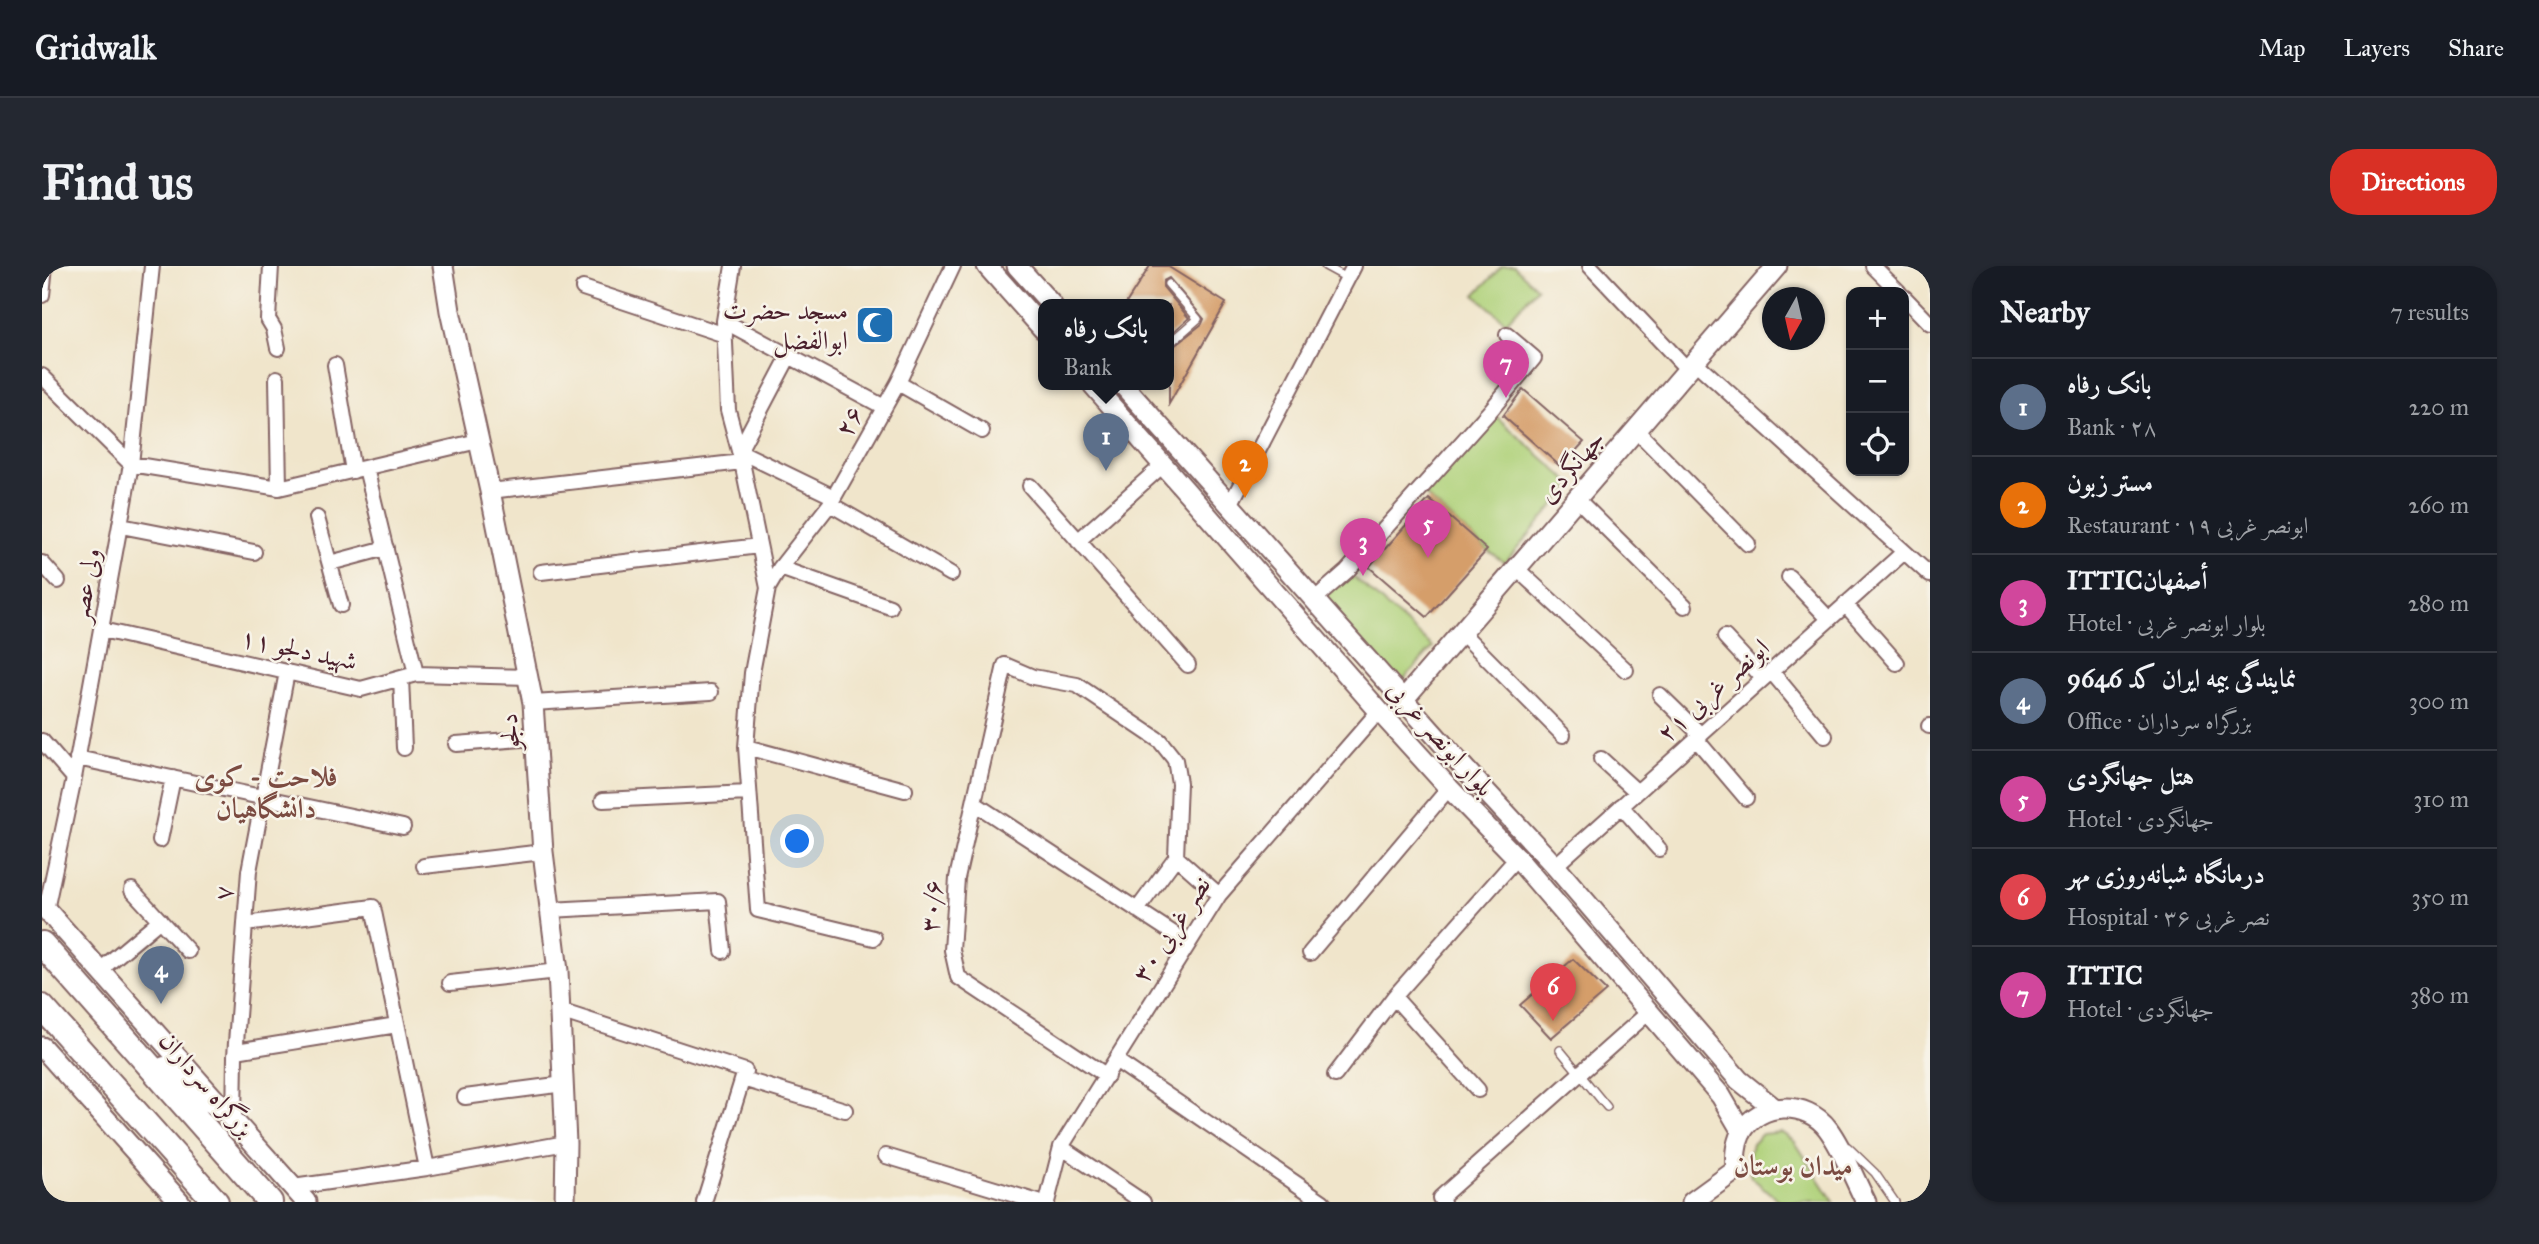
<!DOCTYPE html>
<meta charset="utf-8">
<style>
:root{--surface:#171b24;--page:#242831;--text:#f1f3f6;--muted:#9ea1a6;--line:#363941;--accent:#d93025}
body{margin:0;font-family:"IM FELL Great Primer",Amiri,serif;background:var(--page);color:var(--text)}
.controls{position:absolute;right:21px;top:21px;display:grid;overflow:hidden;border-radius:14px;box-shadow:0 2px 5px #0004}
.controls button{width:63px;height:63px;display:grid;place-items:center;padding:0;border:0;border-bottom:2px solid var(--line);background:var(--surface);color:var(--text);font:35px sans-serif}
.compass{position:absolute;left:1720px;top:21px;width:63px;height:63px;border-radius:50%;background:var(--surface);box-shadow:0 2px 5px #0004;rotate:188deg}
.you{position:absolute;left:756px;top:576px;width:24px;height:24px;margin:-18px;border:5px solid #fff;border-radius:50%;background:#1a73e8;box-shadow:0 0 0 10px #1a73e833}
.badge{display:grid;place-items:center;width:46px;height:46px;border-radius:50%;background:var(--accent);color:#fff;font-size:23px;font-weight:700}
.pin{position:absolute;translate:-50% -58px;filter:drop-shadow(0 2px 4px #0008)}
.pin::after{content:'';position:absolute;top:37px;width:24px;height:21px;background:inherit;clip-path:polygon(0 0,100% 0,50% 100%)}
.popup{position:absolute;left:996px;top:33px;width:136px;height:91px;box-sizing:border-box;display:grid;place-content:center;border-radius:14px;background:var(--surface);filter:drop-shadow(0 2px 5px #0005);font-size:23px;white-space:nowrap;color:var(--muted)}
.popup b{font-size:26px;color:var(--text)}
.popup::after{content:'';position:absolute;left:50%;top:100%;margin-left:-14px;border:14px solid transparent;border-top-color:var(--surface)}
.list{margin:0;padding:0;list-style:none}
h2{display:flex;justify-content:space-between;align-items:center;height:91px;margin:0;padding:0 28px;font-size:30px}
h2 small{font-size:23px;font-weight:400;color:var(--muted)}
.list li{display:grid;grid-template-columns:46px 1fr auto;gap:21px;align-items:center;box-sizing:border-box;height:98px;padding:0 28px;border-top:2px solid var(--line)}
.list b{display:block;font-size:26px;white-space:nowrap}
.list p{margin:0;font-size:23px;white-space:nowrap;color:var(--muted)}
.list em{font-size:23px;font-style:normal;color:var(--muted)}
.icon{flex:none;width:38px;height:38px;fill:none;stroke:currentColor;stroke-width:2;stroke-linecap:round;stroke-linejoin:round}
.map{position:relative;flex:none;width:1888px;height:936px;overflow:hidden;border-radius:28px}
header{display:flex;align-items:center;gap:42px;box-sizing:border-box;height:98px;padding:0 35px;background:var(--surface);border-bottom:2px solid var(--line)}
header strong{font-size:33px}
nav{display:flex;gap:38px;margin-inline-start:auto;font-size:24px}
.intro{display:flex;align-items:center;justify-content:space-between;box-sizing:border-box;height:168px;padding:0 42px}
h1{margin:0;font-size:49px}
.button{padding:18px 32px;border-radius:28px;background:var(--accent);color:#fff;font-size:24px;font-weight:700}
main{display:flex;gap:42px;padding:0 42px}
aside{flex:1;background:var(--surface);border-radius:28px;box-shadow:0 2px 5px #0004}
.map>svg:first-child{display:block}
</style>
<header>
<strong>Gridwalk</strong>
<nav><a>Map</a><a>Layers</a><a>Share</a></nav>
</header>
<div class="intro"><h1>Find us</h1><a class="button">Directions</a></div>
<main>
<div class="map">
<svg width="1888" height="936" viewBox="0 0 1888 936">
<rect width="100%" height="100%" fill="#f7f3e8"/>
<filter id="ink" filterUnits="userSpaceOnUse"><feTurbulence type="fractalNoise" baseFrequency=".0143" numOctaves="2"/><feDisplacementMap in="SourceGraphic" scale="14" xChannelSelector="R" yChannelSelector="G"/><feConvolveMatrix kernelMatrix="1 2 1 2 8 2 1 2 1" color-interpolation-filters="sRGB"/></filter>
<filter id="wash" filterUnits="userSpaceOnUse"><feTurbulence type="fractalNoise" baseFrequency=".00686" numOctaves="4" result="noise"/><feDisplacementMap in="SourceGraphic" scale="28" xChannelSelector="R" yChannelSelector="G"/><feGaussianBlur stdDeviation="1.57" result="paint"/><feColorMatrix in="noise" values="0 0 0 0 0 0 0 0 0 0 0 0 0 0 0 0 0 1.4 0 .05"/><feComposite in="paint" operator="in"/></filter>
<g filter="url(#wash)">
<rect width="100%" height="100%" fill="#f0e5cb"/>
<path fill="#b0d27b" stroke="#7d7853" stroke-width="2" d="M1460 0H1472L1495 22 1464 56 1433 29Z
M1448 145 1530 218 1463 297 1445 284 1377 224Z
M1305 305 1391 381 1352 424 1273 333Z
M1739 866 1753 876 1792 936H1738L1709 911 1705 896 1710 878 1720 868Z"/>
<g id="blocks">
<path fill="#d59e6a" d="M1108 0H1125L1184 37 1127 138V84L1160 58 1162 53 1127 12 1121 15V21L1147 52 1127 70V39H1083Z
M1481 123 1542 176 1519 201 1461 150Z
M1387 233 1445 284 1385 351 1327 301Z
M1531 693 1564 725 1509 772 1478 739Z"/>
</g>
</g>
<g filter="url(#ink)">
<use href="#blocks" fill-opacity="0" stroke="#846463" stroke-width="2"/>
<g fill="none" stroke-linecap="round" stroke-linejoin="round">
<g stroke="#846463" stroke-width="10">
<path id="lane" d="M1283 0 1305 12
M1126 18 1156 53 1127 78
M1518 784 1565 841
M1806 881 1833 907 1853 936"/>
</g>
<g stroke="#846463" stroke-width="18">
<path id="street" d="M229 0 226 53 232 63 236 82
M691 0 682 55 686 144 700 196 726 322
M1548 0 1646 104
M1831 0 1857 26
M541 22 683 69
M0 29 3 0
M1862 31 1888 58
M682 55 842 141
M747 90 697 185 792 231
M1653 96 1888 309
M293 99 311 205
M0 110 89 198 237 222 436 175
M235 112 237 222
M856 117 940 165
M1594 164 1706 278
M324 202 374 408
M988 220 1146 399
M448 225 700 196
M1535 233 1643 340
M788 238 909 308
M1188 239 1312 0
M275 252 299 339
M79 260 212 286
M1036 275 1122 198
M0 297 16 315
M288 297 344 282
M738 302 848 341
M1475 303 1584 404
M499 306 717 280
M1747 311 1787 353
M1273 333 1305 305 1448 145 1492 92 1465 69
M1803 338 1855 397
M60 364 319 423 374 408 487 411
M1420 367 1521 469
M1683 371 1721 412
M1729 405 1783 470
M359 412 362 482
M1618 429 1659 469
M491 437 669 426
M1887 460H1888
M1654 473 1704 532
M0 475 32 512
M414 478 494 472
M704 481 863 524
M35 492 361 561
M1559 493 1595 526
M561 534 706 527
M932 537 1146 677
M1579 540 1617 583
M118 574 131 512
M382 600 501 586
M1513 600 1862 286
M90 624 146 685
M4 644 32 512 89 198 110 0
M508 644 676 635 681 685
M1095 644 1134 591
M203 658 331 641 385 902
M832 672 716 644 704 481 710 407 726 322 738 302 788 238 856 117 911 0
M1268 687 1407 522
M57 705 118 654
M408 717 516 705
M1352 731 1436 824
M518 745 703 805 662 936
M194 785 355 759
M1075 795 1281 936
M1293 809 1352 731 1475 592
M1065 810 916 711 910 684 915 612 963 399 991 411 1035 419 1118 475 1133 494 1137 517 1134 591 1177 629
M701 813 803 844
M423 831 522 818
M192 855 193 790 207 605 245 406
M1019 881 1101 936
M844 890 996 936
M251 921 385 902 524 877
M1005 936 1019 881 1177 629 1337 445
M1401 936 1398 932 1607 746"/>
</g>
<g stroke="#846463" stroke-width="23">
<path id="secondary" d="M401 0 408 45 448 225 491 437 501 586 516 705 524 877 523 936
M945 0 1001 63
M975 0 1010 39
M1051 119 1337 445 1407 522 1475 592 1679 830 1700 866
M1081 119 1424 504 1513 600 1697 814 1732 842
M1361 434 1735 0
M0 639 264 936
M0 781 138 936
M1650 936 1694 904C1693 891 1693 880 1699 867 1717 835 1765 834 1786 863 1801 883 1812 913 1824 936"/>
</g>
<g stroke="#846463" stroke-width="28">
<path id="highway" d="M0 678 228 936
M0 741 174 936
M123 803 178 840"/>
</g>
<use href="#lane" stroke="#fff" stroke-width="7"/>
<use href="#street" stroke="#fff" stroke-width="14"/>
<use href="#secondary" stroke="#fff" stroke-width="19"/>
<use href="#highway" stroke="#fff" stroke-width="24"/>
</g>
</g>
<defs>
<g id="mosque-square" transform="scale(2.0125)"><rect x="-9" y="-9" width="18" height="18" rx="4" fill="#1f6fb2" stroke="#f7f3e8"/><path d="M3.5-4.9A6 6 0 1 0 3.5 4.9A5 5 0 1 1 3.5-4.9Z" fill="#fff"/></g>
</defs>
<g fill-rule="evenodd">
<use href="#mosque-square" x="833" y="59"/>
</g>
<g text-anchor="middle" stroke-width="5" stroke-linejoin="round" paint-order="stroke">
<g font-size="26" fill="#4a1f2b" stroke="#f7f3e8" text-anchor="end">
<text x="806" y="53">مسجد حضرت<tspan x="806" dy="30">ابوالفضل</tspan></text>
</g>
<g font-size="26" fill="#4a1f2b" stroke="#f7f3e8">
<text transform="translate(807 155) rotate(-61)" y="9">۲۶</text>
<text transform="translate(1529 200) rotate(-49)" y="9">جهانگردی</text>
<text transform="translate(43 319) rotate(-80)" y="9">ولی عصر</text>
<text transform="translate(257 383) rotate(12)" y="9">شهید دلجو ۱۱</text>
<text transform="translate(1671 424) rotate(-42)" y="9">ابونصر غربی ۲۱</text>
<text transform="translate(467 466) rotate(-94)" y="9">دلجو</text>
<text transform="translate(1399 472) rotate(48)" y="9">بلوار ابونصر غربی</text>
<text transform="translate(181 627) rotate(-86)" y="9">۷</text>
<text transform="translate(889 640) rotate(-85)" y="9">۳۰/۶</text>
<text transform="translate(1129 663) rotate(-57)" y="9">نصر غربی ۳۰</text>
<text transform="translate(165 818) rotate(49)" y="9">بزرگراه سرداران</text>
</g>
<g font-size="28" font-weight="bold" fill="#7b4b41" stroke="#f7f3e8">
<text x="224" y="520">فلاحت - کوی<tspan x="224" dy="32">دانشگاهیان</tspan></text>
<text x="1751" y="909">میدان بوستان</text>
</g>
</g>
</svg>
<div class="controls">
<button>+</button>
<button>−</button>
<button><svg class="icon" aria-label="locate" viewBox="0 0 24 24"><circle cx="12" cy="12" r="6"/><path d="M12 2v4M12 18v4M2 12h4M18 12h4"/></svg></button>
</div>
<svg class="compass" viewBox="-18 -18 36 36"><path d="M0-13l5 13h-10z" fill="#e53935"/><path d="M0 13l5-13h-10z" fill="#9ea1a6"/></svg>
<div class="you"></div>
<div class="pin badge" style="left:1064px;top:205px;background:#5c6f8a">1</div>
<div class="popup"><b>بانک رفاه</b>Bank</div>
<div class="pin badge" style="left:1203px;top:232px;background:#e8710a">2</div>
<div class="pin badge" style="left:1321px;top:310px;background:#d1479c">3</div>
<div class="pin badge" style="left:119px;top:738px;background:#5c6f8a">4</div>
<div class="pin badge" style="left:1386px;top:292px;background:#d1479c">5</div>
<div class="pin badge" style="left:1511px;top:755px;background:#e0444e">6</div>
<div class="pin badge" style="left:1464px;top:132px;background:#d1479c">7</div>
</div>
<aside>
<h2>Nearby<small>7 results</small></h2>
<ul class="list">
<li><span class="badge" style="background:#5c6f8a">1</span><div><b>بانک رفاه</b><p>Bank · ۲۸</p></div><em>220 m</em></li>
<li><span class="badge" style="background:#e8710a">2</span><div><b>مستر زبون</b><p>Restaurant · ابونصر غربی ۱۹</p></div><em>260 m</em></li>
<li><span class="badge" style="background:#d1479c">3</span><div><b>ITTICأصفهان</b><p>Hotel · بلوار ابونصر غربی</p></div><em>280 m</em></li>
<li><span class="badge" style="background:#5c6f8a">4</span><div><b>نمایندگی بیمه ایران کد 9646</b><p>Office · بزرگراه سرداران</p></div><em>300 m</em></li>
<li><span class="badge" style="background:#d1479c">5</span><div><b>هتل جهانگردی</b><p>Hotel · جهانگردی</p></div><em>310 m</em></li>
<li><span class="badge" style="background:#e0444e">6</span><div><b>درمانگاه شبانه‌روزی مهر</b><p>Hospital · نصر غربی ۳۶</p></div><em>350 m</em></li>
<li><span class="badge" style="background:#d1479c">7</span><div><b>ITTIC</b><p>Hotel · جهانگردی</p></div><em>380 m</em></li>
</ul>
</aside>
</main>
